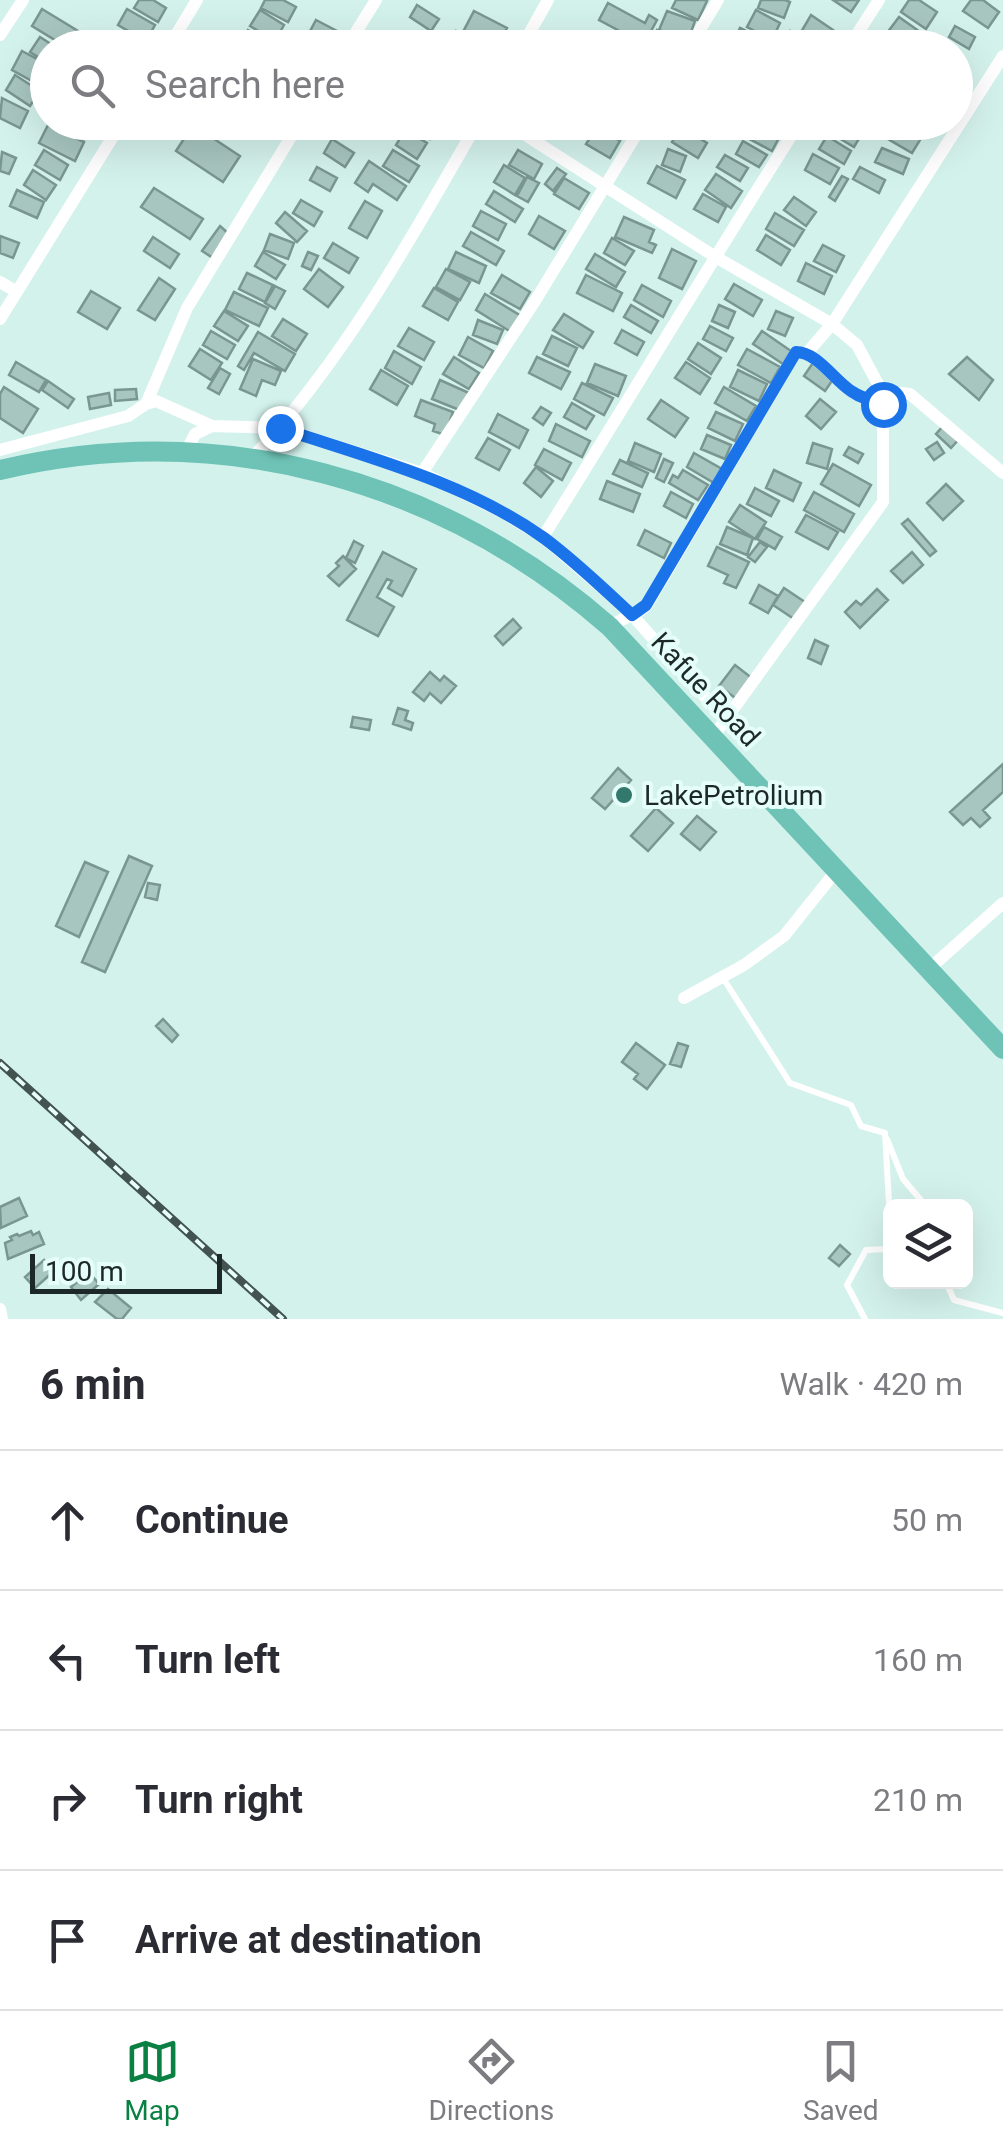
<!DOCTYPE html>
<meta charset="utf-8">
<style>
:root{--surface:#fff;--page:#f2f2f3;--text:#2b2b33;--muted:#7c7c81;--line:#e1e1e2;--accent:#0b8043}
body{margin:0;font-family:Roboto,sans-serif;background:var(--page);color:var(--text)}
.controls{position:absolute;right:30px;bottom:30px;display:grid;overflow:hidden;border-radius:15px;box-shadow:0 10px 40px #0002}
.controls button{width:90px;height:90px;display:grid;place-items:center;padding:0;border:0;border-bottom:2px solid var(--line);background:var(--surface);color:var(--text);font:50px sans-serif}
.scale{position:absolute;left:30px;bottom:25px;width:192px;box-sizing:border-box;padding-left:10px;border:5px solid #1d2927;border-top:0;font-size:28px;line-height:35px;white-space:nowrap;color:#1d2927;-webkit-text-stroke:8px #e6fef9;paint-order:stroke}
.stop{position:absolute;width:30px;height:30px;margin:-22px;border:8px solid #1a73e8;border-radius:50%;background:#fff}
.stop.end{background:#1a73e8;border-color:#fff;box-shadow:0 2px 10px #0008}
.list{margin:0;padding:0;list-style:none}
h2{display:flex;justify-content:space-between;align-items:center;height:130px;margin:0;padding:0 40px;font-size:42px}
h2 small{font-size:32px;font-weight:400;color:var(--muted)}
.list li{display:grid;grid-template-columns:65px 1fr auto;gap:30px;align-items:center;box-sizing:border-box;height:140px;padding:0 40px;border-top:2px solid var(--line)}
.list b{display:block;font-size:38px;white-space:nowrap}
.list em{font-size:32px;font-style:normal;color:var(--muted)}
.icon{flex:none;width:55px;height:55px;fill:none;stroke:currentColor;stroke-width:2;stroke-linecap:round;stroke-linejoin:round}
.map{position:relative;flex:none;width:1003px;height:1319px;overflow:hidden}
.search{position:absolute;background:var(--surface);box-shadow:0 10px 40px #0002;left:30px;right:30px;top:30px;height:110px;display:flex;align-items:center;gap:25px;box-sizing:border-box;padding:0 35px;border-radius:55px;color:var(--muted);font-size:38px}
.sheet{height:690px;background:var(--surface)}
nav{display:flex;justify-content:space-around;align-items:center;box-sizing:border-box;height:140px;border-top:2px solid var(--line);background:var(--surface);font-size:28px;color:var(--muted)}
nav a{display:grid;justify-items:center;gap:5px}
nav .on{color:var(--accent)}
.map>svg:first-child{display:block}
</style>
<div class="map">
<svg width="1003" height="1319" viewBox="0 0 1003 1319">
<rect width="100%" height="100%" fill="#d4f2ec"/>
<path fill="#a8c6c0" stroke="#7a9690" stroke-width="2.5" d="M139 0H153L166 8 158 22 134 8Z
M265 0H283L296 7 288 22 261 8Z
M676 0H705L707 1 698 20 672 8Z
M761 0H785L790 2 784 18 758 8Z
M833 0H859L851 12Z
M909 0H919L937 12 926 29 901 12Z
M971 0H983L999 12 988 28 963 11Z
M608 3 645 23 649 15 657 20 644 44 599 20Z
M417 5 439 19 431 31 410 17Z
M42 9 78 31 68 48 32 26Z
M127 9 155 25 146 41 118 25Z
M260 10 284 25 275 41 250 26Z
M756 10 780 23 772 40 747 27Z
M474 11 507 28 497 46 464 30Z
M667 11 695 21 688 41 659 30Z
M811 15 839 34 830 48H825L801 32Z
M899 17 923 34 914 48H907L887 33Z
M316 20 341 33 334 48 308 35Z
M955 26 975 37 969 49 949 37Z
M740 28 767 41 763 48 732 46Z
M248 30 258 36 251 48H242L239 46Z
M657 30 683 44 681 48 648 47Z
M456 31 491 46 490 48 449 46Z
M790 31 801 36 796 48H782Z
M114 34 136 47 135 48 106 47Z
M40 37 57 48H48V63L30 52Z
M22 51 48 65V74L41 86 12 70Z
M15 75 40 91 30 106 6 90Z
M2 98 28 111 20 128 0 118Z
M62 122H88L92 125 84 139 61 125Z
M407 122H439L440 123 430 139 405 125Z
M688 122H715L716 123 709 136Z
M746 122H759L781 134 772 151 740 134Z
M835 122H848L863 132 854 147 829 132Z
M896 122H923L916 135Z
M48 125 84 142 75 161 39 143Z
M193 125 240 156 223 182 176 151Z
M897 125 920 140 912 153 888 139Z
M597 127 620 141 610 158 586 144Z
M681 127 707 143 698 158 672 142Z
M405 130 427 143 417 159 396 145Z
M827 136 851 151 844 164 819 149Z
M332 139 354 153 345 167 324 153Z
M743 141 767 155 759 167 736 154Z
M882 148 909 159 903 174 875 162Z
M668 149 686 156 680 172 662 165Z
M44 150 68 165 60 180 35 165Z
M393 150 419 166 409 182 383 166Z
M518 150 542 164 534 179 509 165Z
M2 152 16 158 9 174 0 171Z
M813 154 839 168 830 184 805 170Z
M725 155 748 168 740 181 717 167Z
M369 161 406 186 397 200 373 184 368 192 355 183Z
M504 165 525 178 515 195 494 182Z
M657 166 685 180 676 198 648 183Z
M317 167 337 178 330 191 310 180Z
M860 167 885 180 879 193 853 179Z
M557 168 566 174 553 191 545 184Z
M33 170 56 185 46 200 24 185Z
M716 174 742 191 731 208 705 190Z
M842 176 848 179 835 201 829 197Z
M527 177 539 183 528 202 517 196Z
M564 178 589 193 579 209 554 194Z
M154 188 203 219 190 239 141 207Z
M17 190 44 202 37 218 10 206Z
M494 191 523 209 515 222 486 204Z
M703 194 726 207 718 222 694 209Z
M794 197 816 212 806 226 784 210Z
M301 200 322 212 314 226 293 213Z
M365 201 382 211 367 238 349 228Z
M481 211 506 224 498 240 473 226Z
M285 212 307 231 297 242 276 223Z
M775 213 804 230 794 246 766 229Z
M539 216 565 231 554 249 529 234Z
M624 217 654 230 649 242 656 245 652 253 615 237Z
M220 226 230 235 213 258 202 251Z
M471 232 504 251 496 265 463 246Z
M270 234 294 243 288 259 264 250Z
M766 235 790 250 781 265 757 250Z
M0 236 19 243 13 258 0 253Z
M153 237 179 254 170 268 144 251Z
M612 238 634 251 625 265 604 253Z
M333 243 358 258 349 273 324 258Z
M823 245 844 256 836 272 814 261Z
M672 249 696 261 682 289 659 278Z
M263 252 285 265 276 279 255 266Z
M308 252 318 256 311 270 302 266Z
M456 252 486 266 479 283 448 269Z
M595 254 625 272 616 287 586 269Z
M806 263 832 276 824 294 798 281Z
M319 269 343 287 328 307 304 289Z
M446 269 470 282 460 300 436 287Z
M247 273 273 285 265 302 239 289Z
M502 275 530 292 520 309 491 293Z
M586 275 622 293 613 311 577 293Z
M159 278 175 289 155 320 138 310Z
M734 284 762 300 753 316 725 299Z
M642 285 671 301 663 317 634 300Z
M275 286 285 291 275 309 265 303Z
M434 288 458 302 448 320 423 306Z
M91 291 120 308 107 329 78 312Z
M234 292 268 308 259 326 225 310Z
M485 294 521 316 511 332 476 310Z
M631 305 658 321 651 333 624 317Z
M719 305 735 312 728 328 712 321Z
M224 311 248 326 238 341 214 326Z
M776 311 793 318 785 336 768 329Z
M564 314 593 332 583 348 553 330Z
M283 319 307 334 296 351 272 336Z
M478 320 503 330 497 344 473 335Z
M710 326 733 338 726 351 703 339Z
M409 328 434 342 424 360 398 346Z
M622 330 644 342 637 355 615 343Z
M211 331 235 345 227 359 203 345Z
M762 331 791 351 783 364 753 344Z
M258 332 295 354 285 371 254 353 244 370 238 366Z
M552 336 577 348 568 366 543 354Z
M468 337 493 351 484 368 459 355Z
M698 343 721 358 711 374 688 359Z
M200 349 222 363 211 380 189 366Z
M747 349 780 367 771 383 738 365Z
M394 351 421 367 412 384 385 368Z
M454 357 479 373 469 389 443 374Z
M537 357 570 372 561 389 529 373Z
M967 357 993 380 979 400 949 374Z
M253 359 281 371 275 385 262 380 256 396 240 389Z
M815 360 836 375 825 391 804 376Z
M16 362 46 380 39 392 9 375Z
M686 362 710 378 700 394 675 378Z
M595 364 626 376 618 396 587 383Z
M220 368 230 374 219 394 208 388Z
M381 370 408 386 397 405 370 389Z
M738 370 767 384 759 401 730 387Z
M440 380 469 393 462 411 432 399Z
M48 381 74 399 68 408 42 390Z
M582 383 613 398 604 415 574 399Z
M4 387 38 409 23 433 0 418V394Z
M724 387 756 406 747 421 715 403Z
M136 389 137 399 115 401V390Z
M109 393 111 405 90 409 88 397Z
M820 399 836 412 821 429 806 416Z
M421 400 453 412 445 435 433 431 435 424 415 416Z
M661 400 688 418 675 437 648 419Z
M572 403 594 416 586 429 564 417Z
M541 407 551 413 543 425 533 418Z
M716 412 743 424 735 441 708 428Z
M498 414 528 430 519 448 489 432Z
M556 424 590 441 582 457 549 441Z
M944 425 959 439 951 448 936 434Z
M707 435 731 445 725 459 701 449Z
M488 438 510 450 499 470 476 458Z
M937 442 944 453 934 460 926 449Z
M635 443 661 454 654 472 628 461Z
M813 443 832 449 827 469 807 463Z
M849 447 863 454 858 463 844 455Z
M544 449 571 463 562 480 535 465Z
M694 453 722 469 714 483 687 467Z
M664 459 673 463 664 482 656 478Z
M620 460 648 473 642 487 613 474Z
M833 464 871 485 859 506 821 484Z
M536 467 553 481 541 497 524 483Z
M683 470 708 485 698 500 669 483 673 475 678 478Z
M774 470 801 483 793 501 766 488Z
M607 481 640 494 633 512 600 499Z
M946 484 963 501 943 520 927 503Z
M755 488 779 501 771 516 747 504Z
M671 492 693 504 686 518 664 506Z
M814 492 854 514 844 532 804 510Z
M740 505 766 522 755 539 729 522Z
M806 515 838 532 828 549 796 532Z
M908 519 936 551 930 556 902 524Z
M727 527 753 538 747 555 720 544Z
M764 527 782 537 775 549 757 539Z
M645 530 671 543 664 558 638 545Z
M354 541 363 546 355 563 346 558Z
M760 542 767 547 755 562 748 557Z
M717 547 749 562 736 588 724 583 728 575 708 566Z
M383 552 416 569 402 596 388 588 392 581 387 579 377 597 394 607 378 636 347 620Z
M912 552 923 565 903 583 891 571Z
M343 556 356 569 339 586 328 576 339 566 336 563Z
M759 585 778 596 768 613 750 603Z
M784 588 805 602 794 619 773 605Z
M877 589 888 600 860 628 845 612 856 601 861 605Z
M513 619 521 628 503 645 495 636Z
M815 640 828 646 821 664 808 658Z
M735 665 753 679 738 700 719 686Z
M430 672 440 681 444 676 456 686 441 703 430 693 424 701 413 692Z
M398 708 408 711 405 720 413 723 411 730 393 724Z
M353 717 371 720 369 730 351 727Z
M1003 764V792L983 810 990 818 980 827 971 818 963 825 950 812Z
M618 768 631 780 605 809 592 798Z
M656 808 673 823 648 851 631 836Z
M697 816 716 832 700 850 681 834Z
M129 856 152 866 105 972 82 962Z
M85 862 108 872 79 937 56 926Z
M148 883 160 885 157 900 145 897Z
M163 1019 178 1035 172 1042 156 1026Z
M636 1043 665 1065 647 1089 634 1079 638 1074 622 1062Z
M678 1043 688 1046 681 1067 670 1064Z
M19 1198 27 1216 1 1228 0 1207Z
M31 1231 33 1235 39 1232 44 1244 8 1259 5 1243 12 1240 10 1237 17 1234 19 1236Z
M840 1245 850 1254 839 1266 829 1258Z
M44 1260 53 1272 35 1288 25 1277Z
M89 1272 99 1284 81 1300 71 1287Z
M108 1289 131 1308 122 1319H117L95 1302Z"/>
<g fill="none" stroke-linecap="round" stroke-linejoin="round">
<path stroke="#fff" stroke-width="6" d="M723 978 790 1083 851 1105 861 1126 885 1133 890 1221
M887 1139 903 1179 926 1206
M946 1282 954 1300 1003 1313
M865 1319 847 1285 866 1250 888 1249 890 1237"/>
<path stroke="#fff" stroke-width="12" d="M0 35 23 0
M168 48 197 0
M346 48 376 0
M521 48 548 0
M689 48 718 0
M848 48 879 0
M505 122 714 256 832 324 807 353
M0 282 17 292
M0 319 122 122
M883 400 901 393 910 394 1003 473
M146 404 187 308 300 122
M0 450 128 416 146 404 156 401 212 426
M186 452 195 434 212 426 280 428 422 473 502 512 543 537 609 594 632 615 725 719
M253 457C345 358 411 239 478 122
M422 473 535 301 644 122
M543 537C629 399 712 260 800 122
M610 627C622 617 636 616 647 605L796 352C817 352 834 380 851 391 861 398 872 401 883 405
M713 737 883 502V405L878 384 857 345 832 324 1003 56
M929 969 1003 903
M684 998 744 965 784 936 836 871
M0 1309 2 1319"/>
<path stroke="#6ec3b6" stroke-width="20" d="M0 470C220 418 441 479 610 627L1003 1049"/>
<g stroke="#435350" stroke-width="8">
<path id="rail" d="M0 1063 283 1319"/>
</g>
<use href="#rail" stroke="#e6fef9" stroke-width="4" stroke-dasharray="11" stroke-linecap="butt"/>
</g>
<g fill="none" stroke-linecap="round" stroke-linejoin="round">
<path stroke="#1a73e8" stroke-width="12" d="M280 428C370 458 465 482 544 538 575 561 604 589 632 615L646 605 796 352C817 352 834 380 851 391 861 398 872 401 883 404"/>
</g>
<circle fill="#32786d" stroke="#e6fef9" stroke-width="4" cx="624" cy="795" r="10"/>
<g text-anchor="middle" stroke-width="8" stroke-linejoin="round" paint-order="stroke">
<g font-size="28" fill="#1d2927" stroke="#e6fef9">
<text transform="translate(706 689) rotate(47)" y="10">Kafue Road</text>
</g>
<g font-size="28" fill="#1d2927" stroke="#e6fef9" text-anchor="start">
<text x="644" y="805">LakePetrolium</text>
</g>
</g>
</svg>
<div class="controls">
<button><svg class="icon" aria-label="layers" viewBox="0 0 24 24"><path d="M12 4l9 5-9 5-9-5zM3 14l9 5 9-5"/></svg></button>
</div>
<div class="scale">100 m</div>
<div class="stop" style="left:883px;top:404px"></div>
<div class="stop end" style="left:280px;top:428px"></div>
<div class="search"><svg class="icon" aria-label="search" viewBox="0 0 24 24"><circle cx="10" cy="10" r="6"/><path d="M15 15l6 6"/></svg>Search here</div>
</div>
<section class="sheet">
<h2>6 min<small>Walk · 420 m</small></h2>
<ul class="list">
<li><svg class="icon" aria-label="ahead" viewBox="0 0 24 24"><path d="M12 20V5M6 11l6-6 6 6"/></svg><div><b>Continue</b></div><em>50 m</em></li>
<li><svg class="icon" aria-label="left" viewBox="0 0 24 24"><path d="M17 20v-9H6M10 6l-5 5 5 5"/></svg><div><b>Turn left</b></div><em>160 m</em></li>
<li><svg class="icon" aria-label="right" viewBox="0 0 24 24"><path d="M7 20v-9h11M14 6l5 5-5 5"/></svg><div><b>Turn right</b></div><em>210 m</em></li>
<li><svg class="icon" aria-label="arrive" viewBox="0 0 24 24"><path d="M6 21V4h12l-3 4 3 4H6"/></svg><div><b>Arrive at destination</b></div></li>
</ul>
</section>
<nav>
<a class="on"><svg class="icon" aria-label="map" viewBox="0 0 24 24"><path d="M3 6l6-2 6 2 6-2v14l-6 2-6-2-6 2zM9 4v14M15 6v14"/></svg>Map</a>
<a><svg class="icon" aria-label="directions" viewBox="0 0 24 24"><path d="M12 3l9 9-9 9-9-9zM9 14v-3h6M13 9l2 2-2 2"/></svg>Directions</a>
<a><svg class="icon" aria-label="saved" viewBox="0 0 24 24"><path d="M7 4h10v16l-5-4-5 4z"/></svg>Saved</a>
</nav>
